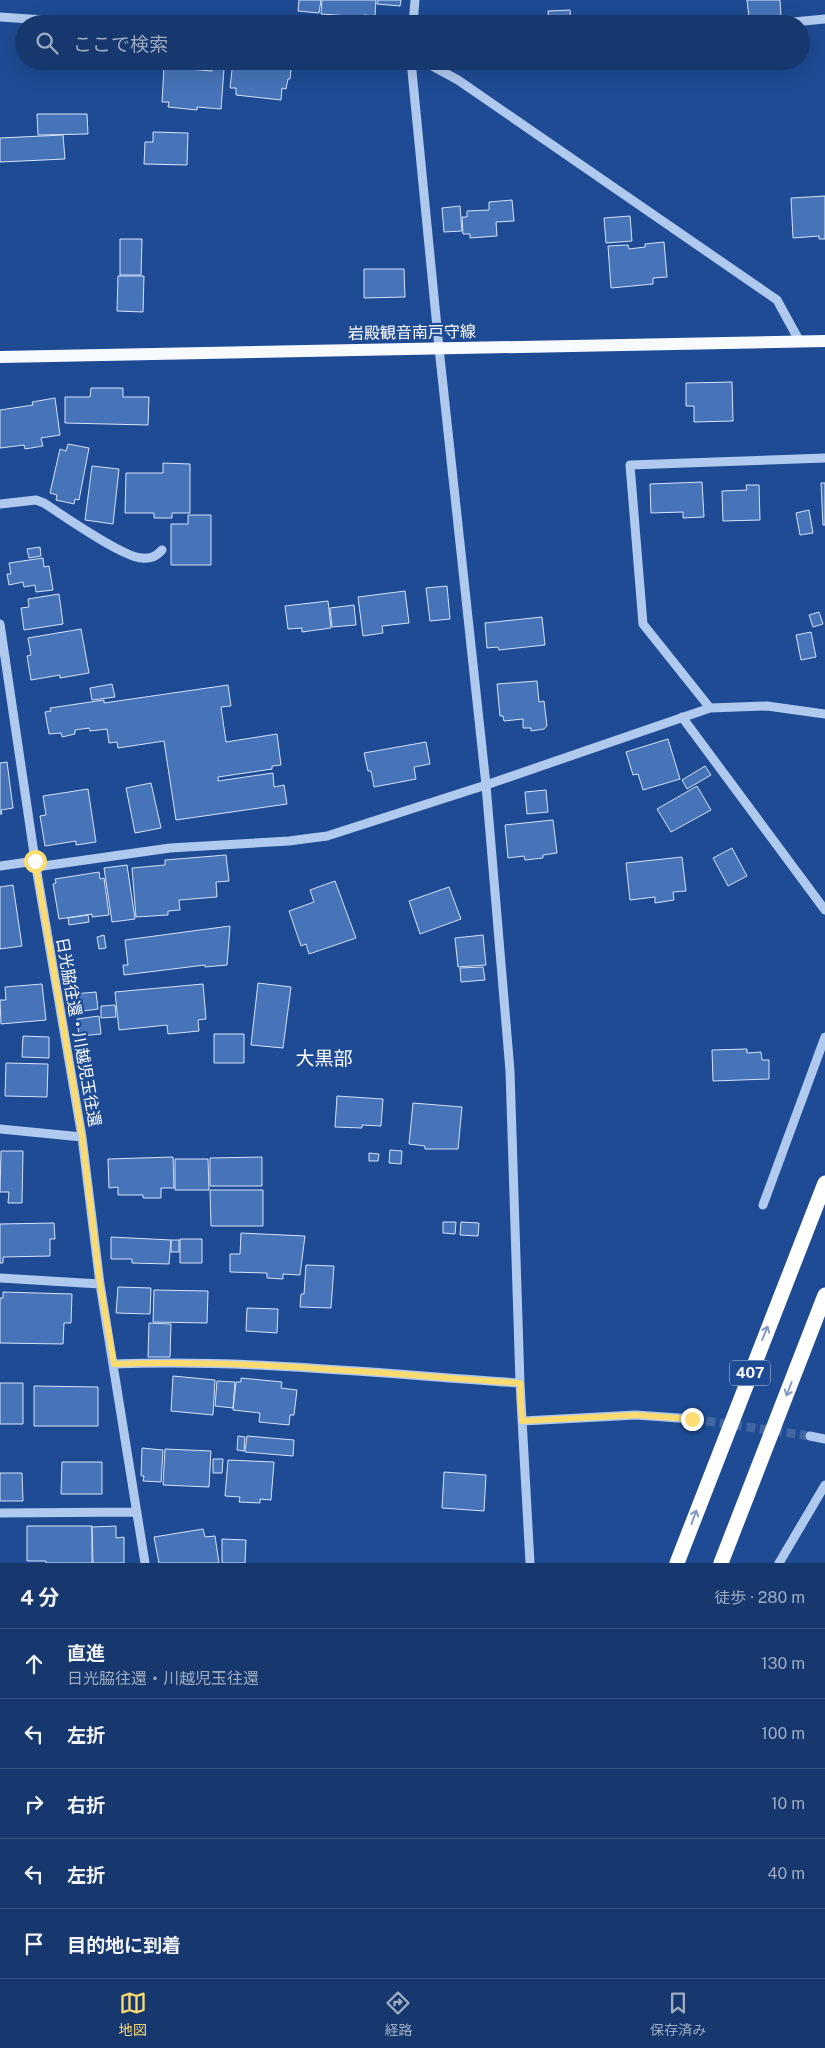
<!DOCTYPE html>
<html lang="ja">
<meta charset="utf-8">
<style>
:root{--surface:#16386e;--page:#1f3f73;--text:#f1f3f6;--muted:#9eacc2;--line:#355281;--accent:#fcdb70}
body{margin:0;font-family:"Public Sans","Noto Sans JP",sans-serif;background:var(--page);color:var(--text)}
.stop{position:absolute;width:15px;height:15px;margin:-11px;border:4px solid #fcdb70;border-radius:50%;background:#fff}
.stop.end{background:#fcdb70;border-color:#fff;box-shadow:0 1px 5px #0008}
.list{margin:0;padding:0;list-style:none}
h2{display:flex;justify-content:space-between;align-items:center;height:65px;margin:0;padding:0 20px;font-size:21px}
h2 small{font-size:16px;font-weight:400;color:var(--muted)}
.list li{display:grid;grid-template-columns:32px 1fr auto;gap:15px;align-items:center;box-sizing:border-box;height:70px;padding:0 20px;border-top:1px solid var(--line)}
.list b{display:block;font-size:19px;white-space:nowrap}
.list p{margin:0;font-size:16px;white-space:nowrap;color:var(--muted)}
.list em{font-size:16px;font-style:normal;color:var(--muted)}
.icon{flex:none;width:28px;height:28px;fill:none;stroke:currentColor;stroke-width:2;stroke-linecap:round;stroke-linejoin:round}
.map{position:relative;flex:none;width:825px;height:1563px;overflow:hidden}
.search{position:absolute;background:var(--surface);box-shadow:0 5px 20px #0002;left:15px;right:15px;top:15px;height:55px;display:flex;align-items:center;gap:12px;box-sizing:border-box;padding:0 18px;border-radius:28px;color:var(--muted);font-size:19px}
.sheet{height:415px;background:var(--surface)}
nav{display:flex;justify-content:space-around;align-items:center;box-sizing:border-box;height:70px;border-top:1px solid var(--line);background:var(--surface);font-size:14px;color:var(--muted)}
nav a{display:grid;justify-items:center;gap:2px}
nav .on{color:var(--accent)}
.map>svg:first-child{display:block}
</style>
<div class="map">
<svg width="825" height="1563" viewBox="0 0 825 1563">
<rect width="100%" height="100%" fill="#1e4b93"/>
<path fill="#4774b9" stroke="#d6e4fa" d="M299 0H321L319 13 298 11Z
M322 0H376L375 16 364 15V20L350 19V16L321 14Z
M378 0H401L400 6 377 4Z
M747 0H780L781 16 749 18Z
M570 10 571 24H549L548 11Z
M233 61H292L290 79H288L286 89 282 88 281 100 236 95V88H230Z
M164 67 212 71 213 67 224 69 221 109 197 107V110L168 107 169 102H162Z
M37 114H87L88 134 38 135Z
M153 132 188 133 187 165 144 164 145 142H153Z
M63 135 65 159 0 162V138Z
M825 196V239H819V236L793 238 791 198Z
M512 200 514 221 496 222 497 236 470 238V234H463L462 217H467V211L489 210V202Z
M460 206 462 231 444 232 442 208Z
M630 216 632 241 606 243 604 218Z
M120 239H142L141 275H120Z
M664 242 667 277 653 278V284L611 288 608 246 628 245 629 249 645 247V244Z
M364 269H404L405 297 364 298Z
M118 276H144L143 312 117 311Z
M732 382 733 421 694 422V406H686V383Z
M91 388H123V397H149L148 425 65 423V397H90Z
M55 398 60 435 41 438 43 446 25 449 24 445 0 448V410L33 405 32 402Z
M68 444 89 448 79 500 75 499 74 504 56 500 57 495 50 493 60 449 66 451Z
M163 463 190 464V513H172V518H154V513H125L126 473H163Z
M92 466 119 469 113 524 85 520Z
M702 482 704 517 683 518V512L651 513 650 484Z
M821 483H825V525H823Z
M746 485H759L760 520 723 521 722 491 747 490Z
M809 510 813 533 800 535 796 513Z
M188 515H211V565H171V524H188Z
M40 547 41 556 29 558 27 549Z
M43 558 44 567 49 566 53 590 36 592 35 585 24 587 23 582 9 585 7 574H11L9 563Z
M447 586 450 619 430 621 426 588Z
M405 591 409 623 382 626 383 633 363 636 358 597Z
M59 594 63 624 24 630 21 608 29 607 28 599Z
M328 601 331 628 302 632V628L288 629 285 606Z
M354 605 356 625 332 627 330 608Z
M819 612 823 624 813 627 809 615Z
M542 617 545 645 499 650 498 647 487 648 485 623Z
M81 629 89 673 60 678V675L31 680 27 656 31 655 28 638Z
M811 632 816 657 801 660 796 635Z
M537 681 539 702 544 701 547 726 544 729 531 731V728H523V719L504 721 503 716H500L497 684Z
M112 684 115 697 92 700 90 688Z
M228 685 231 706 221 707 226 742 277 734 281 765 272 766V769L218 777V781L273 773 274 787 284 785 287 804 176 820 164 741 118 748 117 742 109 743 107 729 90 731 89 728 75 730V734L62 737 61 733 49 734 45 712 51 711 50 708 104 700V703Z
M668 739 680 779 643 790 638 774 633 775 626 752Z
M426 742 430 764 414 767 416 779 374 787 371 771H368L364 753Z
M7 762 13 808 1 810 2 814H0V763Z
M705 766 711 775 687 789 682 780Z
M151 783 161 828 135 833 126 788Z
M697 786 711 810 671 832 657 809Z
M88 789 96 842 76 845V841L45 846 40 816 46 815 43 796Z
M546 790 548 812 527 814 525 792Z
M553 820 557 853 543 855V858L525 860 524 856 508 858 505 825Z
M732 848 747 876 728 886 713 858Z
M226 855 229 881 216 882 217 897 179 900 180 910 168 911V915L136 917 132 868 165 865V860Z
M682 857 686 891 673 892 674 900 655 903V897L630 900 626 863Z
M127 865 135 919 112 922 104 868Z
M99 872 100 879 104 878 109 915 92 917V914L59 919 53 884 56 883 55 879Z
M335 881 356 938 309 954 306 944 301 946 289 911 314 902 310 890Z
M13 885 22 946 0 949V887Z
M449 887 461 919 420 934 409 901Z
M88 915 89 922 69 925 68 918Z
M230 926 227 965 205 967V965L124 975 123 965H128L125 940Z
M104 935 106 948 99 949 97 937Z
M483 935 486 965 458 967 455 938Z
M483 967 485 980 461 982 460 968Z
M258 983 291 987 283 1048 251 1045Z
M42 984 46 1020 1 1024 0 1000H6L5 987Z
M203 984 206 1019 198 1020 199 1031 168 1034 167 1025 119 1030 115 992Z
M96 992 98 1009 76 1012 74 994Z
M115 1005 116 1017 101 1018V1006Z
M99 1016 101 1034 79 1036 77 1019Z
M214 1034H244V1063H214Z
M23 1036 49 1037V1058L22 1057Z
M747 1049V1053L761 1052 762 1060H769V1079L713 1081 712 1050Z
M6 1063 48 1064 47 1097 5 1096Z
M337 1096 383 1099 381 1126 362 1125V1128L335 1127Z
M413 1103 462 1107 458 1149H425V1146L409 1144Z
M390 1150 402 1151 401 1164 389 1163Z
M1 1151H23L22 1203H8L9 1192H0Z
M369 1153 379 1154 378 1161H369Z
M173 1157 174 1188H161V1198H143V1195H118V1187L109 1188 108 1159Z
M262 1157V1186H210V1158Z
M175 1159H208L209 1190H175Z
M210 1190H263V1226H211Z
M443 1222H456L455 1234 443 1233Z
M461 1222 479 1223 478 1236 460 1235Z
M54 1223 55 1239H50V1256L3 1257V1263H0V1224Z
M241 1233 305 1236 300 1275 283 1274V1279L267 1278V1273L230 1272V1254H240Z
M111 1237 171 1240 169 1264 132 1263V1259H111Z
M180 1239H202V1263H180Z
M171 1240H179V1252H171Z
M306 1265 334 1266 331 1308 300 1307 301 1294H304Z
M118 1287 151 1288 150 1314 116 1313Z
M154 1290 208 1291 207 1323 153 1322Z
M3 1292 72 1294 71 1323H64L63 1344 0 1343V1298H3Z
M247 1308 278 1309 277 1333 246 1331Z
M149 1323 171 1324 170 1357H148Z
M173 1376 215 1380 213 1415 171 1411Z
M241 1378 282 1382 281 1388 297 1390 294 1415H290L289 1425 259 1422 260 1413 233 1410 236 1382H241Z
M217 1381 235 1382 233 1408 215 1406Z
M0 1383H23V1424H0Z
M34 1386 98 1387V1426H34Z
M238 1436 245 1437 244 1451 237 1450Z
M247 1436 294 1440 293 1456 245 1452Z
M142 1448 163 1450 161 1482 143 1481 144 1476H141Z
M165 1449 211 1451 209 1487 163 1485Z
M213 1459H223L222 1473H213Z
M228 1460 274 1462 271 1500 260 1499V1503L239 1502 240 1497 225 1496Z
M62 1462H102V1494H61Z
M444 1472 486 1475 484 1511 442 1508Z
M0 1473H22L23 1501H0Z
M27 1526H92V1563H46V1561H27Z
M116 1526V1538L124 1537V1563H93L92 1527Z
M203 1529 205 1537 215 1536 219 1563H159L154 1537Z
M222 1539 246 1540 245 1563H222Z"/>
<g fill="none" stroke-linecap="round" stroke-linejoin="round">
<path stroke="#4066a3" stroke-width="9" stroke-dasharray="9 4.5" stroke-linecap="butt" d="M693 1419 810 1436"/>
<path stroke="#b0c9ee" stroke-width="9" d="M0 17 103 24
M413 24 415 0
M773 24 825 19
M423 61 458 80 777 300 800 342
M0 504 36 500 44 503C62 515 124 558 142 558 152 559 156 556 162 550
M0 624 36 867 82 1137 100 1284 145 1563
M710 708 643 624 630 465 825 458
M682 717 825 910
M0 866 35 861
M36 867 170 848 289 841 327 836 486 785 439 348 411 61
M0 1129 82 1137
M763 1205 825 1037
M0 1278 100 1284
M114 1364C250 1359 385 1374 520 1383L510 1071 486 785 710 708 767 706 825 714
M520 1383 530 1563
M523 1421 636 1415 693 1419
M810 1436 825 1439
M0 1513 137 1512
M779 1563 825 1485"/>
<path stroke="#f7faff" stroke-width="12" d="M0 357 825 341"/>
<path stroke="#fff" stroke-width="15" d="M677 1563 825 1183
M721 1563 825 1295"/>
</g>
<defs><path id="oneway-shaft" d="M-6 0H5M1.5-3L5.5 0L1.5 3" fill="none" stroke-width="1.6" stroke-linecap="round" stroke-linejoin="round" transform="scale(1.25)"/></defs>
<g stroke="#839cc4">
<use href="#oneway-shaft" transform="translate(765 1333) rotate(-68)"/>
<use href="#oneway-shaft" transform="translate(789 1389) rotate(111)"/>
<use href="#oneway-shaft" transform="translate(694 1517) rotate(-70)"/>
</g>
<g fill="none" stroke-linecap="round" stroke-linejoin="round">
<path stroke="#fcdb70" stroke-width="6" d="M35 861 82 1136 100 1284 114 1364C250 1359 385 1374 520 1383L522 1421 636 1415 692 1419"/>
</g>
<g text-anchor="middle" stroke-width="4.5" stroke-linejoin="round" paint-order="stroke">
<rect fill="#1e4b93" stroke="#bcc9df" stroke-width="1" x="730" y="1360.5" width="40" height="25" rx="4"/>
<g font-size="15" font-weight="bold" fill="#fff">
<text x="750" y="1378">407</text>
</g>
<g font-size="16" fill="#fff" stroke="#1e4b93">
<text transform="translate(412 332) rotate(-1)" y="6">岩殿観音南戸守線</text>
<text transform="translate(79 1032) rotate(80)" y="6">日光脇往還・川越児玉往還</text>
</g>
<g font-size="19" fill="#fff" stroke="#1e4b93">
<text x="324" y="1065">大黒部</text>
</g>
</g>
</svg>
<div class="stop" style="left:35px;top:861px"></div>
<div class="stop end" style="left:692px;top:1419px"></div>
<div class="search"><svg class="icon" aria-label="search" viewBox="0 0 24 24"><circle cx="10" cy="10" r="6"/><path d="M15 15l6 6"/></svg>ここで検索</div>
</div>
<section class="sheet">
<h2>4 分<small>徒歩 · 280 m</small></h2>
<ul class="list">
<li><svg class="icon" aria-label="ahead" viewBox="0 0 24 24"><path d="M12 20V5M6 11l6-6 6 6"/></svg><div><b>直進</b><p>日光脇往還・川越児玉往還</p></div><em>130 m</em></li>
<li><svg class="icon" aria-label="left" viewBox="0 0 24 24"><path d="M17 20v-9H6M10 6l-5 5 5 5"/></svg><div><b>左折</b></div><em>100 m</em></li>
<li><svg class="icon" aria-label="right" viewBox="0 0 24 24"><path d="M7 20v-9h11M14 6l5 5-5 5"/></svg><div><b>右折</b></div><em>10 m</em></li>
<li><svg class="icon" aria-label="left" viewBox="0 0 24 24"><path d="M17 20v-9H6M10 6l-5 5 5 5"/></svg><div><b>左折</b></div><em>40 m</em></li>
<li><svg class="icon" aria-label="arrive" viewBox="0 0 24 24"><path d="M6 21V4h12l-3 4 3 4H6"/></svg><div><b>目的地に到着</b></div></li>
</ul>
</section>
<nav>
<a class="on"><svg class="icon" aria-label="map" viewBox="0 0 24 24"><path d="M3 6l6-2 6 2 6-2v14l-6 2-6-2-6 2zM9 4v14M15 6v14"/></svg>地図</a>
<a><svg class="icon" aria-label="directions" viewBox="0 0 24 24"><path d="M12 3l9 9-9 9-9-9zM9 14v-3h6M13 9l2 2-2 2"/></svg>経路</a>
<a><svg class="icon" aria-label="saved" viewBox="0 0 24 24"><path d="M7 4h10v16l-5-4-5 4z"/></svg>保存済み</a>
</nav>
